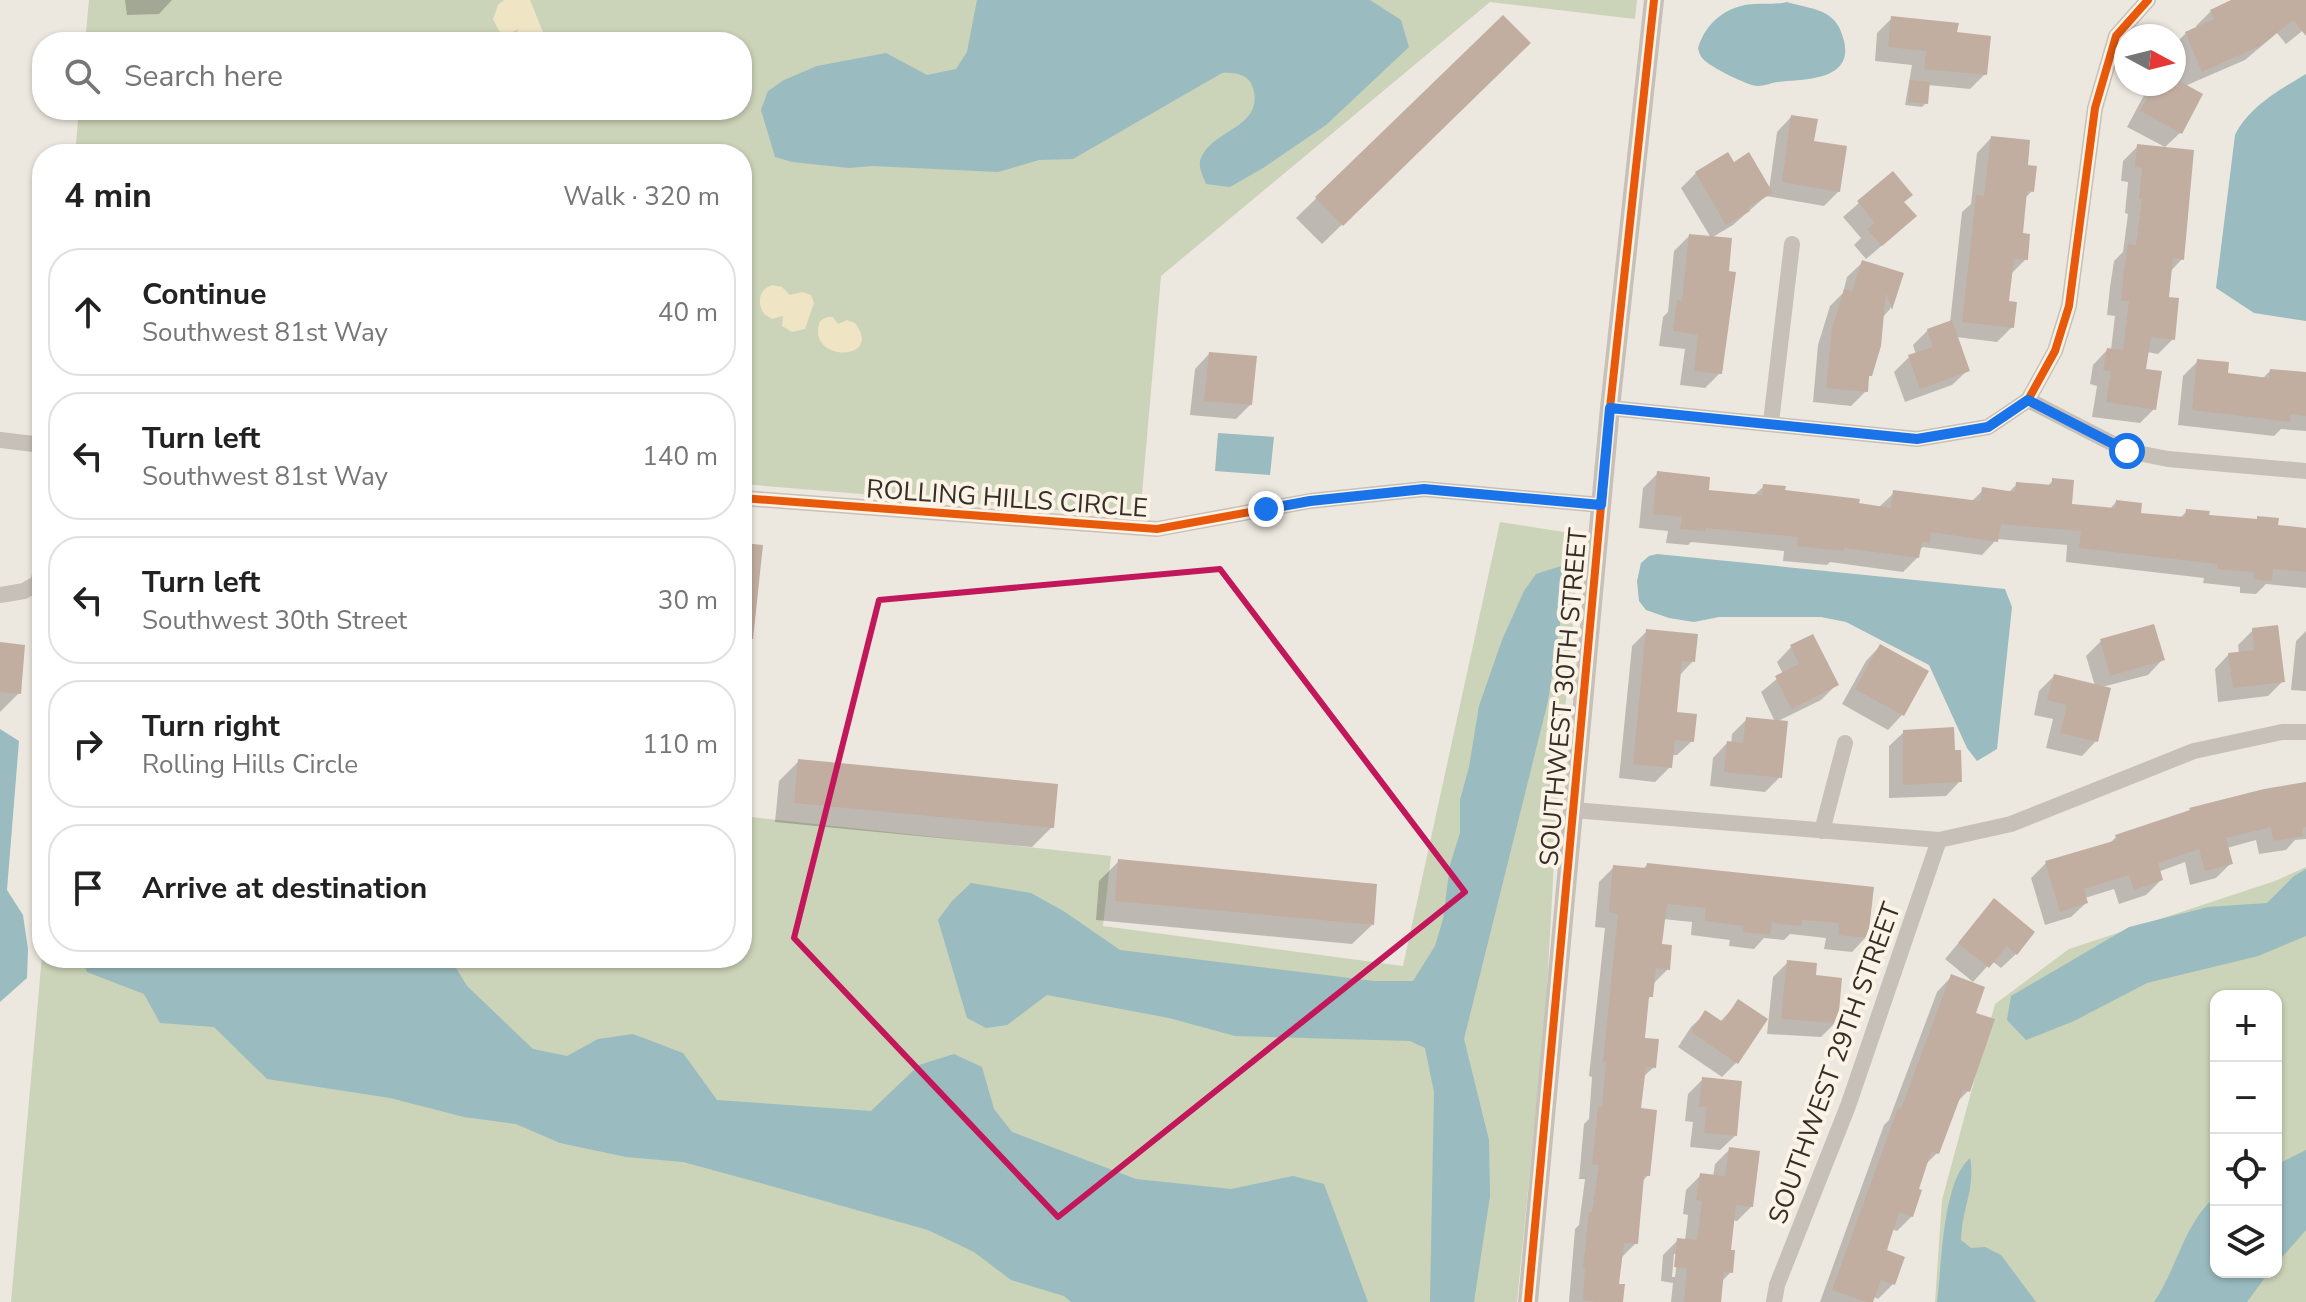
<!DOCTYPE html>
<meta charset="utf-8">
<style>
:root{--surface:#fff;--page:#f6f6f6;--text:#222;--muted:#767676;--line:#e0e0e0}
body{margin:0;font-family:"Nunito Sans",sans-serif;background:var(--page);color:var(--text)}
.controls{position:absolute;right:24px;bottom:24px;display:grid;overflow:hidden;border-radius:16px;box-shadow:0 2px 6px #0004}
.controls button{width:72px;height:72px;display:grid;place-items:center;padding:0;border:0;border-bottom:2px solid var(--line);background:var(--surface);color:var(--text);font:40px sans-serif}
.compass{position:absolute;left:2114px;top:24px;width:72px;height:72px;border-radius:50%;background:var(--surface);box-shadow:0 2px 6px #0004;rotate:97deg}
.stop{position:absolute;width:24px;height:24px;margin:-18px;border:6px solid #1a73e8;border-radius:50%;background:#fff}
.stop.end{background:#1a73e8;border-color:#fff;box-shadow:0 2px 8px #0008}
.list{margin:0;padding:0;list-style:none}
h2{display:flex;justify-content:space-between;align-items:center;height:104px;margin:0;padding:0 32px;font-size:34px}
h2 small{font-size:26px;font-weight:400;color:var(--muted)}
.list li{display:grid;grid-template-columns:52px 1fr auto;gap:24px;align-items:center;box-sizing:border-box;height:128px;margin:0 16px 16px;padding:0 16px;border:2px solid var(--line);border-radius:32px}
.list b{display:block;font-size:30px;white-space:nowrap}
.list p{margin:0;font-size:26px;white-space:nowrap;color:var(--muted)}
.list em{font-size:26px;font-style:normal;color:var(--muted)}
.icon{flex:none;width:44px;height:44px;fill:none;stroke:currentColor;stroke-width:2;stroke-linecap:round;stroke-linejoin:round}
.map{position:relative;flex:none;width:2306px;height:1302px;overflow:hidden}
.search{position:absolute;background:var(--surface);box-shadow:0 2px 6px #0004;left:32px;top:32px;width:720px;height:88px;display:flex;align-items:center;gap:20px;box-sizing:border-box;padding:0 28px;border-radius:32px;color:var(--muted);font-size:30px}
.panel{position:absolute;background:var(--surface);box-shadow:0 2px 6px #0004;left:32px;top:144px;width:720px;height:824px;border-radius:32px}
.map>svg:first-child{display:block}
</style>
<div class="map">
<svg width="2306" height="1302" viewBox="0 0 2306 1302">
<rect width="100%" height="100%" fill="#ede8df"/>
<path fill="#cbd3b8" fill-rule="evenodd" d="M89 0H1637L1635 19 1490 2 1161 276 1140 517 742 484V154H75L79 110H742V42H85Z
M1500 522 1564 532 1579 553 1558 789 1546 1007 1517 1302H11L42 956 742 958V816L1111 856 1103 926 1403 966Z
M2306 867V1302H1935L1942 1200 1995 1004 2069 949 2275 881ZM2216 996H2276V1272H2216Z"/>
<path fill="#efe4c4" d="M504 0H530L543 32V42H515L518 29 508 35 499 31 493 19 498 5Z
M772 285 782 287 790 295 802 292 811 295 814 303 805 329 792 332 782 326 783 316 772 319 764 314C757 303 758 290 772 285Z
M828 317H833L838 324 847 320 855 323C883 360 816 362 818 330 818 322 821 319 828 317Z"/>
<path fill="#9abbbf" d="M977 0H1370L1401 20 1409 47 1326 125 1263 168 1230 187 1206 184C1202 173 1196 165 1203 154 1217 129 1264 126 1253 88 1249 74 1235 72 1222 73L1073 159 1039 160 998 172 872 166 849 168 792 162 775 157 761 110 768 91 784 80 817 66 886 53 927 75 956 69 967 52Z
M1787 2C1800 6 1817 8 1828 15 1838 22 1841 30 1844 41 1854 82 1801 79 1777 82 1771 83 1764 86 1758 86 1748 86 1710 67 1703 59 1700 56 1699 52 1698 48 1706 22 1727 5 1755 4 1767 3 1775 5 1787 2Z
M2306 74V321L2254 313 2216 288 2235 135C2249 107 2279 90 2306 74Z
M1218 433 1274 437 1270 475 1215 471Z
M1657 554 2005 589 2012 607 1997 749 1977 761 1967 748 1929 665 1846 622 1821 617H1719L1694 622 1669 618 1646 610 1639 601 1637 581 1641 563 1649 556Z
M1561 566 1566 585 1548 701 1464 1039 1489 1140 1490 1196 1474 1302H1430L1434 1092 1425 1048 1410 1041 1235 1036 1169 1018 1047 995 1007 1025 986 1028 967 1018 938 920 952 901 971 883 1031 893 1065 912 1120 950 1374 981H1413L1435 946 1443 919 1450 865 1460 833V800L1469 767 1479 706 1502 640 1524 591 1536 574Z
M0 729 19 741 7 890 23 915 28 949 27 978 0 1002Z
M2306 869V936L2258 956 2147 983 2074 1021 2026 1040 2007 1020 2011 996 2129 927 2208 907 2267 903 2294 876Z
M82 958H450L467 986 533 1049 567 1056 598 1039 633 1034 683 1053 717 1100 871 1111 919 1065 954 1054 982 1067 994 1109 1012 1132 1136 1179 1231 1189 1293 1176 1324 1184 1368 1302H1071L1064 1296 1011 1280 974 1252 928 1230 771 1186 683 1162 626 1157 560 1143 516 1124 464 1117 390 1098 267 1079 214 1027 160 1023 144 994 87 972Z
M2306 1150V1230L2276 1264V1165Z
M1970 1158C1976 1187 1961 1211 1961 1240L1971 1248 1985 1247 2001 1255 2036 1302H1937C1942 1265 1942 1182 1970 1158Z
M2216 1196V1272H2269L2247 1302H2154C2177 1269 2184 1223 2216 1196Z"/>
<path fill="#0003" fill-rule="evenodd" d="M125 0H172L159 14 127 15Z
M2248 0H2306V28L2286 44 2277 33 2245 60 2185 86 2180 133 2165 147 2127 127 2150 84H2174V66L2181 70 2174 55V45L2186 33 2197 28 2196 26 2211 11Z
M1503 17 1528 43 1322 244 1296 218Z
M1892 18 1955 34 1985 74 1970 89 1928 85 1926 103 1922 107 1905 105 1912 65 1875 61 1877 33Z
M1791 117 1812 143 1839 191 1824 206 1766 196 1733 225 1711 238 1681 188 1696 173 1733 164 1769 190 1777 132Z
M1991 138 2026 167 2032 191 2025 198 2021 235 2026 259 2010 275 2007 303 2012 327 1997 342 1956 337 1967 371 1952 385 1905 402 1894 372 1909 357 1916 355 1913 345 1928 330 1950 323 1962 212 1971 204 1977 153Z
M2138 146 2182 259 2170 272 2167 299 2173 339 2158 354 2147 352 2144 371 2154 409 2140 423 2092 417 2097 386 2090 384 2093 365 2107 350H2111L2115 316 2107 315 2110 287 2114 261 2123 252 2128 214 2125 213 2128 182 2121 181 2123 161Z
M1892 174 1902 202 1899 231 1866 259 1854 245 1861 238 1843 217Z
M1689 236 1720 373 1705 388 1680 385 1685 349 1659 346 1663 317 1668 312 1674 251Z
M1862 263 1901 275 1890 309 1882 318 1866 391 1851 406 1813 402 1818 345 1830 306 1843 293 1847 277Z
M1209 354 1251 404 1236 419 1190 415 1195 369Z
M2198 361 2225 375 2262 379 2270 371 2306 375V431L2281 429 2274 436 2178 425 2183 376Z
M1658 473 1707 492 1753 496 1764 486 1783 492 1878 508 1894 493 1971 502 1983 490 2008 493 2017 484 2047 487 2053 480 2070 506 2109 510 2116 502 2139 515 2179 519 2187 511 2207 516 2306 530V588L2266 584 2256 594 2240 593V587L2203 583 2204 578 2066 562 2067 545 1997 539 1982 555 1923 547 1918 551 1917 558 1903 572 1830 562 1827 565 1783 561 1784 551 1691 542 1688 545 1666 543 1668 531 1639 528 1643 488Z
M742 545 761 547 749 660 742 667Z
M2253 630 2283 681 2268 696 2218 702 2215 669 2229 654 2239 653 2238 645Z
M1647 631 1693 661 1679 676 1675 714 1692 741 1677 755H1671L1670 767 1655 782 1619 778 1632 646Z
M2306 631V691L2291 690 2296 641Z
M2101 641 2162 660 2148 675 2102 687 2096 741 2082 756 2046 748 2053 719 2034 715 2039 691 2054 676 2095 686 2086 656Z
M0 644 19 693 0 712Z
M1880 646 1902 715 1888 730 1842 704 1866 661Z
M1791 647 1836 685 1821 700 1776 722 1780 777 1765 792 1710 786 1713 758 1727 743 1731 744 1732 734 1747 719 1775 722 1761 692 1783 674 1777 662Z
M1904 732 1953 752 1960 781 1946 796 1889 798V746Z
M742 751 747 752 742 794Z
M799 761 1052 827 1032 847 775 822 779 781Z
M2306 784V839L2295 840 2286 850 2259 854 2256 840 2227 848 2231 863 2216 878 2190 885 2185 862 2158 872 2161 880 2146 895 2119 904 2114 889 2085 898 2086 903 2071 917 2045 925 2031 878 2046 863 2109 844 2116 837 2186 814 2190 810 2264 791Z
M1119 861 1372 925 1352 944 1096 920 1099 881Z
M1647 865 1871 889 1866 937 1852 952 1824 949 1826 938 1790 934 1784 940 1764 938 1754 949 1729 946 1730 940 1691 935 1692 922 1663 919 1660 946 1668 969 1652 985 1651 996 1647 1000 1643 1039 1654 1067 1642 1078 1639 1110 1648 1175 1642 1182 1636 1243 1621 1258 1617 1285 1621 1302H1569L1575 1229 1579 1225 1585 1179H1579L1584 1124 1589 1119 1592 1077 1589 1076 1605 928 1595 927 1599 882 1614 867 1642 870Z
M1994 901 2016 954 2001 968 1992 961 1973 982 1945 959Z
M1788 962 1813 977 1836 1022 1821 1037 1767 1034 1773 977Z
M1951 977 1973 1014 1968 1091 1956 1103 1937 1153 1924 1166 1912 1216 1897 1231 1891 1229 1884 1251 1893 1284 1878 1299 1872 1296 1870 1302H1820L1884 1125 1889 1120 1937 992Z
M1738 1002 1737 1062 1722 1077 1678 1047 1691 1027 1706 1013 1720 1022Z
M1703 1079 1735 1136 1720 1150 1690 1147 1693 1122 1685 1121 1688 1094Z
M1730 1149 1752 1206 1737 1221 1732 1220 1729 1252 1731 1272 1721 1282 1719 1302H1671L1673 1283 1661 1281 1663 1255 1678 1240 1685 1241 1688 1215 1683 1214 1686 1190 1701 1175 1713 1177 1715 1164ZM1674 1254H1678L1675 1277H1672Z"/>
<path fill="#c1aea0" d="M2231 0H2306V36L2293 20 2262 45 2202 72 2185 32 2214 19 2210 10Z
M1503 15 1531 43 1343 226 1315 197Z
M1891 16 1959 23 1957 32 1991 36 1987 75 1924 69 1926 51 1888 47Z
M2174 78 2203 94 2182 134 2140 111 2155 84H2174Z
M1910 80 1930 82 1928 104 1908 102Z
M1791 115 1818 119 1814 141 1847 146 1840 192 1782 182Z
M1991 136 2030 140 2028 165 2037 166 2034 192 2027 191 2023 233 2030 234 2028 260 2014 259 2009 301 2017 302 2014 328 1962 322 1976 195 1984 196Z
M2137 144 2194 150 2184 260 2173 258 2169 297 2179 298 2175 340 2151 337 2146 369 2162 371 2156 410 2106 402 2111 371 2103 370 2107 348 2123 350 2129 301H2121L2124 271 2128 244 2136 245 2142 199H2139L2142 168 2135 167Z
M1728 152 1734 162 1749 152 1773 193 1748 207 1750 211 1726 225 1695 172Z
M1893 171 1913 195 1904 202 1917 216 1882 246 1867 229 1875 223 1857 201Z
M1689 234 1732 238 1729 271 1736 272 1722 374 1694 371 1698 335 1673 331 1677 300 1682 301Z
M1862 260 1904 273 1892 310 1886 293 1881 346 1872 376H1869L1868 392 1826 388 1832 329 1844 289 1852 291Z
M1952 320 1970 371 1920 389 1908 355 1933 347 1927 329Z
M1209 352 1257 356 1252 405 1204 401Z
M2197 359 2229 362 2228 373 2269 378 2270 369 2306 372V416L2291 414 2290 422 2192 410Z
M1657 471 1710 477 1709 490 1762 495 1763 484 1786 486 1785 490 1860 499 1859 503 1891 508 1893 490 1980 501 1982 487 2015 492 2016 482 2052 485V478L2074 480 2072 504 2115 508 2116 500 2142 503 2141 513 2185 517 2186 509 2210 511 2209 515 2257 519V516L2279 518 2278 525 2306 528V572L2273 569 2272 581 2253 579 2254 572 2217 569V564L2079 548 2081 531 2001 524 1998 542 1931 532 1930 543 1922 542 1919 558 1844 548V551L1797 546 1798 537 1705 528V531L1680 529 1682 517 1653 514Z
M742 543 763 545 753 639 742 638Z
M2154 624 2165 660 2110 676 2100 639Z
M2278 625 2285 682 2233 688 2228 653 2254 650 2252 628Z
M1646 629 1698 634 1695 662 1682 661 1677 712 1697 714 1694 742 1675 740 1672 768 1633 764Z
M1813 634 1839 685 1791 709 1775 676 1799 664 1790 645Z
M0 642 25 645 21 694 0 692Z
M1880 644 1929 671 1904 716 1855 689Z
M2054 674 2111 688 2098 742 2060 733 2067 705 2047 700Z
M1746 717 1788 721 1782 778 1724 772 1727 741 1743 743Z
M1954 727 1955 750H1961L1962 782 1903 785V730Z
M798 759 1058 784 1054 828 794 803Z
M2306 782V827L2302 828 2303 836 2273 841 2271 827 2226 838 2233 864 2205 871 2199 849 2158 863 2163 880 2134 890 2129 875 2084 889 2088 903 2060 912 2045 861 2117 840 2115 835 2190 810 2189 808 2264 789Z
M1118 859 1377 884 1374 925 1115 901Z
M1647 863 1874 887 1868 938 1838 935 1839 923 1802 920 1801 926 1772 923 1770 935 1743 932 1744 926 1705 921 1706 908 1667 904 1662 944 1672 945 1670 970 1656 968 1653 997H1649L1645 1038 1659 1039 1656 1068 1646 1067 1641 1108 1657 1110 1650 1176H1644L1638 1244 1624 1243 1619 1284H1625L1623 1302H1597L1583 1300 1585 1267H1583L1589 1212H1592L1599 1165 1592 1164 1598 1107H1602L1606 1062H1603L1618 914 1609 912 1613 865 1646 868Z
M1994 898 2035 932 2017 955 2007 946 1989 968 1958 943Z
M1787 960 1817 963 1816 975 1842 978 1838 1023 1781 1019Z
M1951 974 1985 987 1976 1013 1995 1019 1970 1092 1963 1090 1939 1154 1931 1152 1919 1189 1922 1190 1913 1217 1899 1212 1887 1250 1905 1257 1895 1285 1881 1280 1873 1302H1866L1832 1290 1898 1108 1901 1109Z
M1738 999 1768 1019 1738 1064 1691 1032 1705 1010 1723 1022Z
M1702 1077 1742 1081 1737 1136 1704 1133 1707 1107H1699Z
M1729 1147 1760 1151 1753 1207 1736 1205 1731 1250H1735L1733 1273 1724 1272 1721 1302H1684L1687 1268 1674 1267 1677 1238 1697 1240 1702 1201 1696 1200 1700 1173 1725 1176Z"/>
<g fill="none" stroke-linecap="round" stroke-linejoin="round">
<path stroke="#c6c0b8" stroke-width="16" d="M2028 400 2127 451 2168 459 2306 471
M1610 408 1917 439 1988 427 2028 400 2055 351 2069 306 2095 108 2116 36 2148 0
M1771 422 1792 244
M0 440 42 445
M742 498 1157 529 1310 501 1424 489 1601 505
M0 595 24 591 38 583 42 566
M1573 810 1939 840 2011 824 2194 751 2282 732H2306
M1822 831 1845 743
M1774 1302 1777 1285 1848 1106 1939 840"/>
<path stroke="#c6c0b8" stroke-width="20" d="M1528 1302 1610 408 1654 0"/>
<g stroke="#faf3e6" stroke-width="13">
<path id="cycleway" d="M1610 408 1917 439 1988 427 2028 400 2055 351 2069 306 2095 108 2116 36 2148 0
M742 498 1157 529 1310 501 1424 489 1601 505
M1528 1302 1610 408 1654 0"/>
</g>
<use href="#cycleway" stroke="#e8590c" stroke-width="8"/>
</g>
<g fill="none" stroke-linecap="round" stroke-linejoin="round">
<path stroke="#1a73e8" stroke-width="10" d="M1266 509 1310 501 1424 489 1601 505 1610 408 1917 439 1988 427 2028 400 2127 451"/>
</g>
<path fill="none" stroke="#c2185b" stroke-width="6" stroke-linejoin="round" d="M1220 569 1465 892 1058 1217 794 938 879 600Z"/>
<g text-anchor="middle" stroke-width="8" stroke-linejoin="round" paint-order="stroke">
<g font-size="26" fill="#362d27" stroke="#faf3e6">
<text transform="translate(1007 498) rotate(4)" y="9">ROLLING HILLS CIRCLE</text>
<text transform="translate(1563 697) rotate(-85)" y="9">SOUTHWEST 30TH STREET</text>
<text transform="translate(1834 1063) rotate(-70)" y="9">SOUTHWEST 29TH STREET</text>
</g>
</g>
</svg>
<div class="controls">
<button>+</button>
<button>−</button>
<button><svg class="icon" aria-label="locate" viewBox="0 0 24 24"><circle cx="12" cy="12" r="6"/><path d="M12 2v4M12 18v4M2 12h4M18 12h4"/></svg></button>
<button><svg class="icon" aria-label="layers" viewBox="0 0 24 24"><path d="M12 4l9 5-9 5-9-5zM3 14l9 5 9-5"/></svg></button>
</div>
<svg class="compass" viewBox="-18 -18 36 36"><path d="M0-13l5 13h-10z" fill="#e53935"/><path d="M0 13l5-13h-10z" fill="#767676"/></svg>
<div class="stop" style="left:2127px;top:451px"></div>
<div class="stop end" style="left:1266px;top:509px"></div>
<div class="search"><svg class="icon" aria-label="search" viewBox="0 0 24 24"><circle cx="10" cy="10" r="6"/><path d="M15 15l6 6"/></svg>Search here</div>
<section class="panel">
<h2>4 min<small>Walk · 320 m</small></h2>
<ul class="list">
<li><svg class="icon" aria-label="ahead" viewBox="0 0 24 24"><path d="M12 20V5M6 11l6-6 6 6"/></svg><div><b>Continue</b><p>Southwest 81st Way</p></div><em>40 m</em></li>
<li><svg class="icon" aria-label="left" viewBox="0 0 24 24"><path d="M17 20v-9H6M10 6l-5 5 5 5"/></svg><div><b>Turn left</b><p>Southwest 81st Way</p></div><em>140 m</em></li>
<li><svg class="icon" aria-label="left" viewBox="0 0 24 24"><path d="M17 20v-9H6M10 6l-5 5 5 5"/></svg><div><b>Turn left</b><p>Southwest 30th Street</p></div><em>30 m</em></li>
<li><svg class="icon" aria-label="right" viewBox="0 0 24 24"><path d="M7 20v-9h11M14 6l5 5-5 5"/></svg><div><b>Turn right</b><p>Rolling Hills Circle</p></div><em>110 m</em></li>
<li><svg class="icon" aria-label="arrive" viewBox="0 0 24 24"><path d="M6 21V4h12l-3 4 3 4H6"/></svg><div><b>Arrive at destination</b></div></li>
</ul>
</section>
</div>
